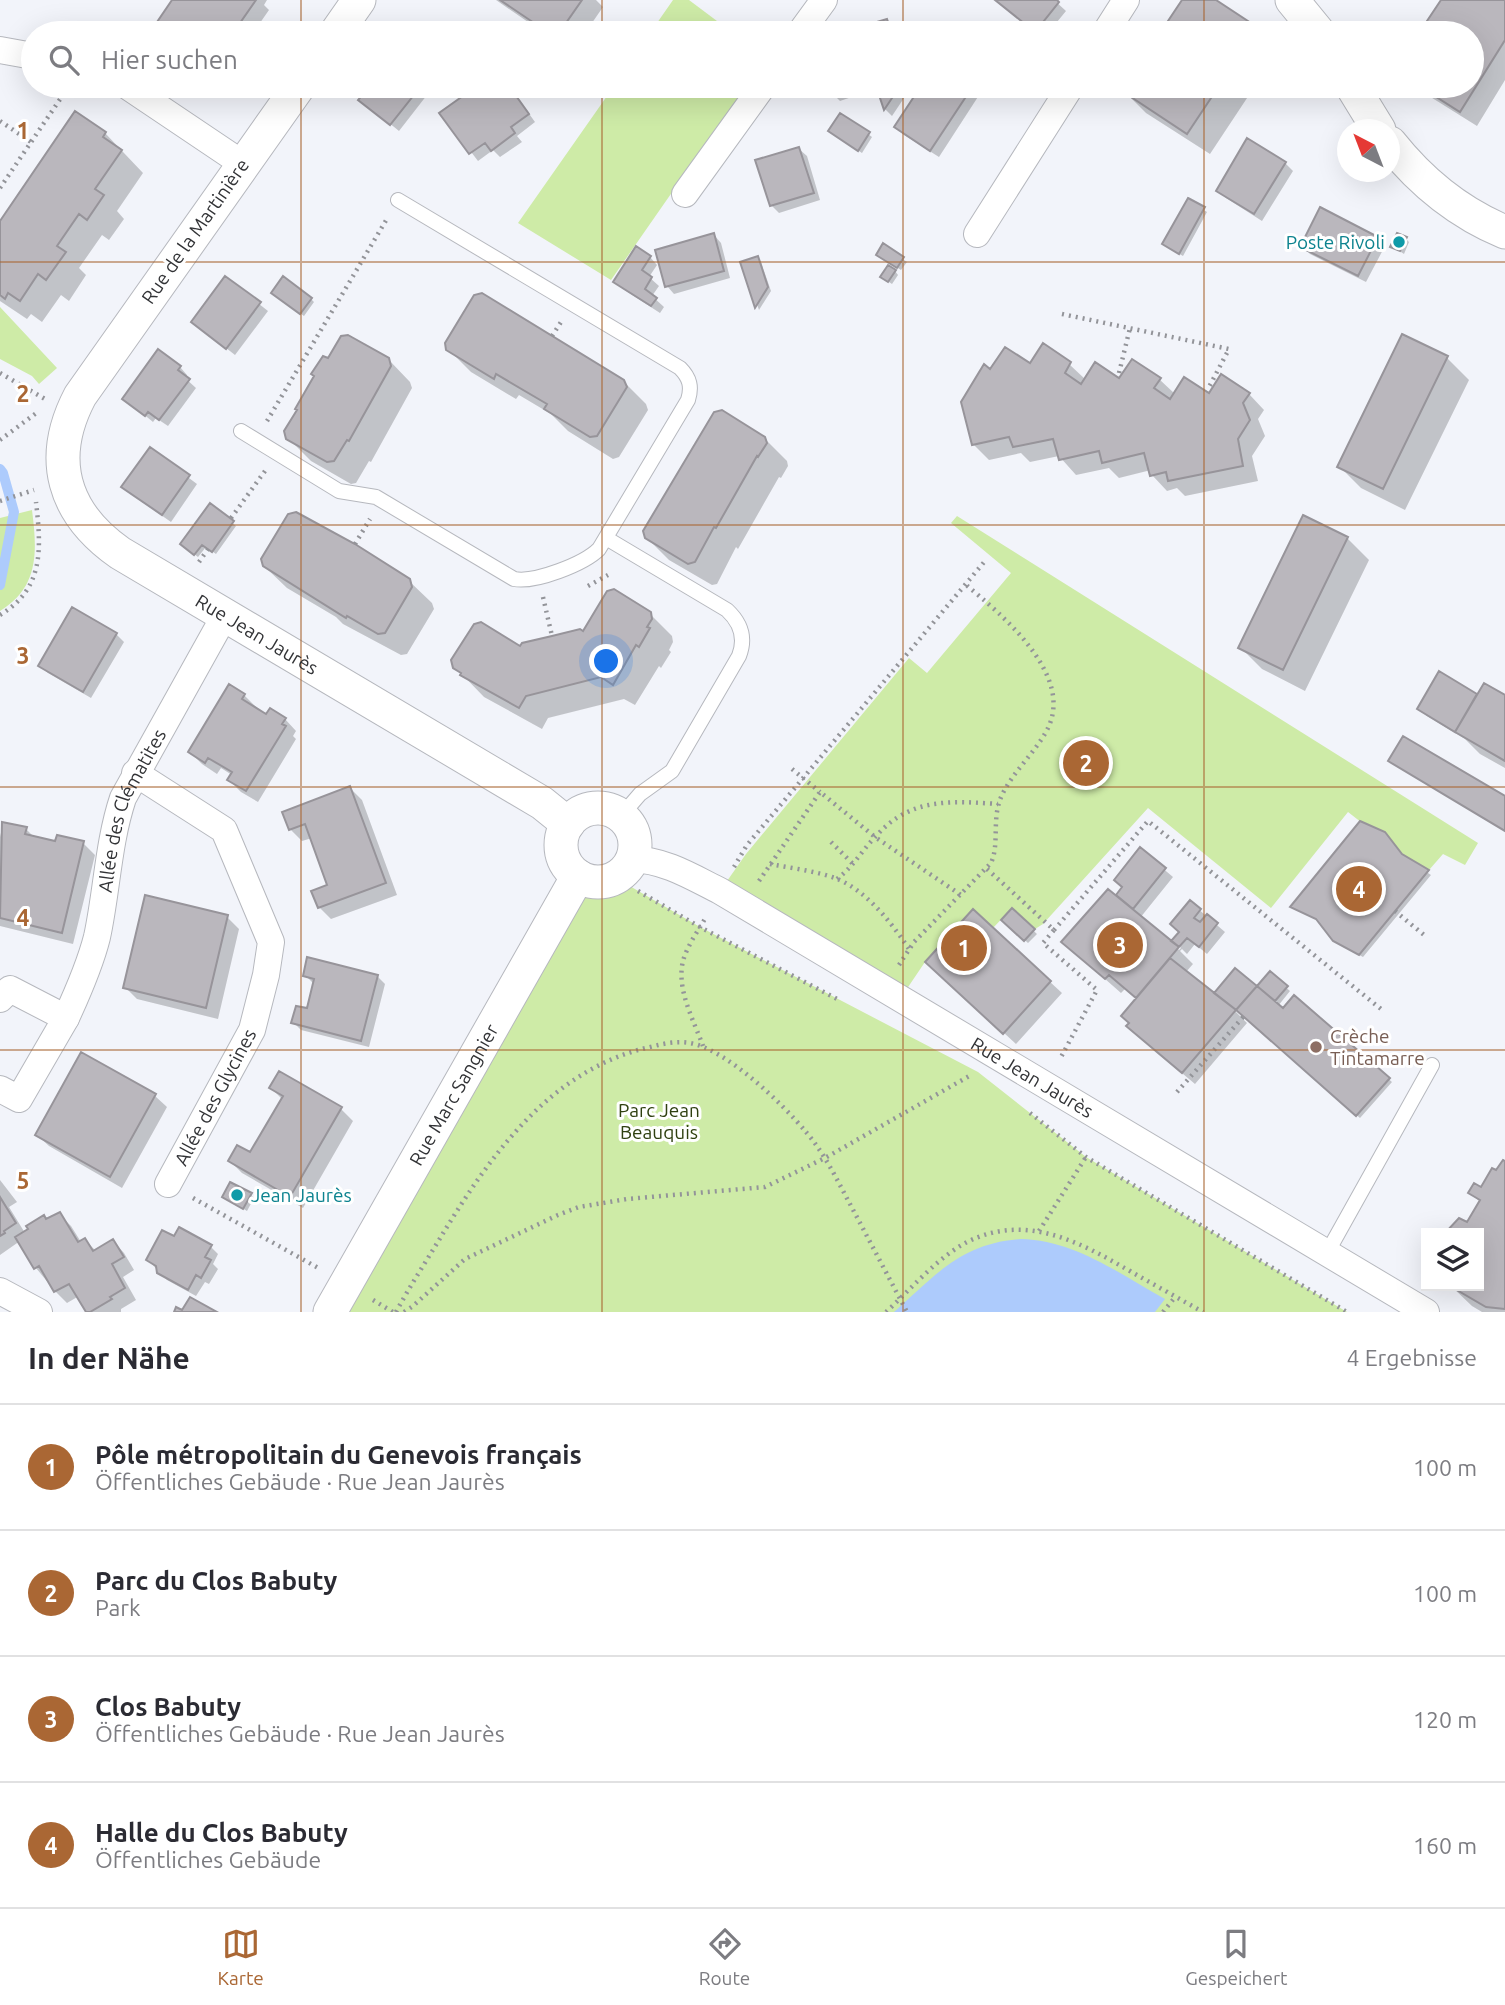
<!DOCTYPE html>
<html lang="de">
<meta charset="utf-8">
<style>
:root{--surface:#fff;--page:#f7f7f7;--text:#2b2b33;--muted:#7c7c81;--line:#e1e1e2;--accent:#aa6734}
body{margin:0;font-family:Ubuntu,sans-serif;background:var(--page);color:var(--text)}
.controls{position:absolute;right:21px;bottom:21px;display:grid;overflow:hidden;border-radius:0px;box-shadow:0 7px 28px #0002}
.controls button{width:63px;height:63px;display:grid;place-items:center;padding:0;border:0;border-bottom:2px solid var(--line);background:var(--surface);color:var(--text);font:35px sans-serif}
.compass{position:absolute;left:1337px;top:119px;width:63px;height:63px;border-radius:50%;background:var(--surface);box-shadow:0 7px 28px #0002;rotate:318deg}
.you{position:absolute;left:607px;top:662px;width:24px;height:24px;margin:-18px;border:5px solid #fff;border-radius:50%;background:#1a73e8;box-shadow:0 0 0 10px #1a73e833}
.badge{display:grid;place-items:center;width:46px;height:46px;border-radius:50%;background:var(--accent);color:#fff;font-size:23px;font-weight:700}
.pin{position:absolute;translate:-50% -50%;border:4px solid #fff;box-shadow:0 2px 7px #0006}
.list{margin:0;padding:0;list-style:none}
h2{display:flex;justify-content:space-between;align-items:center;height:91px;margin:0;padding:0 28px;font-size:30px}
h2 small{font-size:23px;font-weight:400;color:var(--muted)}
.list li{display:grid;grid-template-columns:46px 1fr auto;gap:21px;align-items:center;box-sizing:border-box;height:126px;padding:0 28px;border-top:2px solid var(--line)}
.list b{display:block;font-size:26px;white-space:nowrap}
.list p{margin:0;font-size:23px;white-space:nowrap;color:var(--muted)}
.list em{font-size:23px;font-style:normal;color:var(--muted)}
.icon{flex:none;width:38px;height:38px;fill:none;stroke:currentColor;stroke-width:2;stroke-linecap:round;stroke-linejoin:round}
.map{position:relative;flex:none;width:1505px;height:1312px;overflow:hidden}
.search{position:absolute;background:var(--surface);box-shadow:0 7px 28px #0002;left:21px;right:21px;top:21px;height:77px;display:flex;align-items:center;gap:18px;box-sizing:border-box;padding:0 24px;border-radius:38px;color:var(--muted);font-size:26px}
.sheet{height:595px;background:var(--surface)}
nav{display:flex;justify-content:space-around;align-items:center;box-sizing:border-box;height:98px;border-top:2px solid var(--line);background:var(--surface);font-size:19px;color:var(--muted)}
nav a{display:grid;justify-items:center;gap:4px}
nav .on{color:var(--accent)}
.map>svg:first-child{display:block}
</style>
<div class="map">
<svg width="1505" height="1312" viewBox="0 0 1505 1312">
<rect width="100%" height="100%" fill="#f2f4fa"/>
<path fill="#ceeba7" d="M673 0H689L733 33H650Z
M614 86H746L611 280 518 223Z
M0 307 57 368 39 384 32 376 0 359Z
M32 510C37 550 40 587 0 611V518Z
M957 516 1478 843 1465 865 1443 854 1429 870 1402 854 1348 812 1271 908 1148 808 1043 924 1035 929 1012 908 993 928 973 909 925 962 900 999 720 891 746 854 909 658 927 673 1011 573 951 523Z
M616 878 700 927 978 1072 1086 1157 1347 1312H330L584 879 604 882Z"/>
<path fill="#adcbfc" d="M1021 1239C1074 1240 1120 1274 1165 1299L1155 1312H894C936 1275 961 1243 1021 1239Z"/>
<path fill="#0003" d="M174 0H267L264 5 269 10 253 33H165L157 25Z
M496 0H596L603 7 585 33H544Z
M995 0H1054L1066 11 1048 33H1037Z
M1185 0H1213L1261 33H1163Z
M1443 0H1505V80L1477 126 1429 96 1418 86H1472V33H1422Z
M886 21 896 33H864L862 28Z
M372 86H434L399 131 361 100Z
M480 86H509L535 122 517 136 522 142 500 157 493 150 478 161 442 114Z
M830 86H912L892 116 885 109 878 88 840 101 832 93Z
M923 86H985L939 157 904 135 896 127Z
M1128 86H1255L1210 154 1146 113 1124 91Z
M105 133 143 173 117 211 124 219 109 240 102 235 79 268 86 275 69 301 61 295 42 322 31 314 27 319 0 301V224Z
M833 134H868L872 137 862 153Z
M799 149 807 156 820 200 779 213 771 205Z
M1285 163 1293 171 1262 221 1226 198 1218 190Z
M1188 200 1207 212 1183 256 1167 247Z
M714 235 721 243 730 278 674 294 667 286Z
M1377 238 1385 246 1366 282 1310 254 1302 246Z
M1406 239 1409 242 1404 254 1392 246Z
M884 246 907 262 901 270 882 258Z
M650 257 657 265 649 277 659 286 652 296 664 307 660 313 623 289 616 282Z
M758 258 761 262 771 291 759 310 742 263Z
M895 271 898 275 892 284 886 280Z
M226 278 268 311 235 355 193 322Z
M276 296 311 299 314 302 304 316Z
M1403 336 1447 358 1469 380 1405 510 1361 488 1339 466Z
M448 349 623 381 646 404 648 410 619 457 613 459 568 431 551 414 519 395 516 399 471 372Z
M388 359 410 382 412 388 371 462 369 461 356 483 351 484 311 461 288 438 328 361Z
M1069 364 1086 380 1159 379 1175 394H1249L1264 410 1258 419 1265 436 1252 456 1258 481 1185 496 1177 488 1167 491 1152 475 1151 470 1119 478 1109 468 1076 475 1059 456 1030 462 1021 453 989 460 973 444 991 372 1030 366Z
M180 367 187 375 185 378 196 388 168 426 156 418 153 422 125 399Z
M764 438 787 461 788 466 781 478 779 477 738 549 736 547 717 584 712 585 669 560 646 537Z
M150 449 197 484 171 522 131 494Z
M210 505 236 526 216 554 206 547 198 557 185 547Z
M1347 538 1369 560 1305 691 1262 669 1240 647Z
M264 566 409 581 432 603 434 609 407 654 401 655 343 624 336 617 287 588Z
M649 613 672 636 673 642 669 650 671 652 661 668 659 666 635 705 624 699 548 718 542 729 484 697 455 667 583 633Z
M116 634 124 642 91 698 48 673 40 666Z
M244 695 256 707 255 709 266 716 285 719 296 731 293 736 296 739 258 802 241 792 229 780 232 775 221 768 217 774 202 764 190 752Z
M1476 695 1505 697V768L1480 754 1465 739 1427 716 1419 709Z
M350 788 362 800 397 895 331 919 319 907 330 886 312 838 302 841 290 829Z
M3 824 26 829 35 838 56 843H83L95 855 73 944 0 926V837Z
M1141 850 1173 877 1140 918 1179 950 1181 948 1174 941 1181 932 1190 902 1225 932 1207 954 1195 944 1187 954 1182 949 1180 951 1193 964 1186 972 1214 995 1257 988 1270 974 1290 991 1278 1006 1283 1011 1294 998 1392 1082 1360 1118 1236 1009 1235 1011 1247 1023 1195 1084 1140 1038 1137 999 1125 989 1121 993 1063 942 1116 898 1124 887Z
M1402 856 1431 875 1363 957 1339 944 1320 921 1293 907Z
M973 911 1062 993 1016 1044 939 973Z
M1012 911 1037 934 1028 943 1003 920Z
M227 917 239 929 218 1019 137 999 125 987Z
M305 975 377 976 385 984 369 1047 301 1030 293 1022 308 1010 314 984Z
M82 1054 155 1096 167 1107 122 1188 49 1146 37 1135Z
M280 1073 341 1109 353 1121 303 1208 242 1173 230 1161 251 1154 283 1100 271 1088Z
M1505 1163V1312H1482L1472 1306 1451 1286H1479V1233H1447L1451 1227 1467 1225 1480 1202 1470 1193 1482 1190Z
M0 1180 17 1202 9 1207 25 1233 59 1214 71 1226 81 1242 85 1240 96 1251 113 1241 124 1253 134 1270 123 1277 136 1300 121 1309V1312H88L79 1296 67 1303 55 1291 36 1268 20 1241 0 1255Z
M251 1195 254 1198 247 1211 224 1197Z
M174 1239 211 1247 218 1254 213 1264 218 1269 209 1284 205 1282 196 1296 167 1280 148 1260Z"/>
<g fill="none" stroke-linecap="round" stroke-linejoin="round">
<path stroke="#adcbfc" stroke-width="10" d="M0 469 3 473 14 512 0 585"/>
</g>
<path fill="#bab7bd" stroke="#97949a" stroke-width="2" d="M172 0H256L233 33H166L155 25Z
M500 0H582L559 33 553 28 549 33Z
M995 0H1057L1059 2 1035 32Z
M1182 0H1216L1257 27 1253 33H1160Z
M1441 0H1505V40L1460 112 1419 86H1472V33H1419Z
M887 19 892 33H862L860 27Z
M370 86H421L390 125 358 100Z
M477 86H509L529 114 511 127 515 133 491 151 485 143 469 154 439 113Z
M828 86H855L831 94Z
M876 86H900L884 110Z
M921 86H973L930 151 894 127Z
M1126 86H1219L1187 134 1122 91Z
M75 111 106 132 103 137 122 150 95 189 104 195 87 220 79 214 57 246 66 252 46 280 38 274 20 301 8 293 5 299 0 295V221Z
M840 113 870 132 858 151 828 131Z
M1247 138 1286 162 1254 214 1216 191Z
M799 147 814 193 770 206 755 160Z
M1188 198 1205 207 1179 254 1162 244Z
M1320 207 1378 237 1358 276 1300 247Z
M714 233 724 271 665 287 655 250Z
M1397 233 1407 237 1400 251 1390 247Z
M883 243 904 257 897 268 876 255Z
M636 246 651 256 642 270 652 277 645 289 657 298 651 306 613 282Z
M758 256 768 287 755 308 740 262Z
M888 265 896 270 888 282 880 277Z
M225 276 261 302 226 349 191 322Z
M283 276 312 298 300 314 271 293Z
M482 293 624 380 627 387 597 436 590 437 544 409 547 404 496 374 494 379 446 350 445 343 474 295Z
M1402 334 1448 356 1383 489 1337 467Z
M348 335 389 358 391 366 349 441 347 440 334 461 327 462 286 439 284 431 297 410 295 409 314 376 311 374 323 356 328 358 341 336Z
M1043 343 1071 362 1065 373 1081 384 1095 362 1119 378 1132 359 1161 378 1154 388 1170 399 1184 377 1209 393 1221 374 1250 393 1243 403 1250 420 1238 439 1243 466 1168 481 1166 472 1150 476 1144 453 1102 463 1099 451 1059 460 1053 439 1013 447 1009 437 972 445 961 402 984 364 990 369 1005 347 1030 363Z
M158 349 181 366 178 370 190 379 159 420 148 412 145 416 122 399Z
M722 410 765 437 767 443 758 457 757 456 716 528 714 527 695 562 688 564 645 538 643 531 714 412Z
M150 447 190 475 162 515 121 487Z
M210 503 234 521 212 552 202 545 194 555 180 544Z
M296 512 355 544 410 579 412 587 385 633 378 634 347 616 346 618 263 566 261 559 288 514Z
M1303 515 1348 537 1283 670 1238 648Z
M614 589 651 612 652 619 647 627 650 628 639 647 636 645 613 685 601 677 526 696 519 708 460 675 461 673 453 668 451 660 474 624 481 622 520 646 522 643 552 636 580 629 583 631 607 591Z
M72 607 117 633 83 692 38 666Z
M1439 671 1477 694 1455 732 1417 709Z
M1484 683 1505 695V761L1455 732Z
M229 684 245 694 242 699 266 714 270 708 286 718 282 724 286 726 246 791 227 780 232 772 208 758 205 763 188 752Z
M1403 736 1505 796V831L1388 761Z
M350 786 386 883 318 908 311 891 327 885 305 824 289 830 282 812Z
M1360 821 1385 832 1402 854 1429 870 1359 955 1333 941 1316 919 1290 907Z
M2 822 27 827 25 834 55 841 57 835 84 841 62 933 0 918Z
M1140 847 1166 868 1133 909 1116 895 1122 887 1114 880Z
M1108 889 1179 947 1136 998 1109 975 1105 979 1061 942Z
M145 895 228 915 206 1008 123 988Z
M1190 900 1201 909 1194 918 1200 922 1207 914 1218 923 1199 947 1187 938 1179 947 1171 941 1179 932 1170 924Z
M1012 908 1035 929 1024 941 1001 920Z
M973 909 1051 981 1003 1034 925 962Z
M307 957 378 975 361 1041 291 1023 296 1006 307 1008 314 979 303 976Z
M1170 958 1236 1010 1182 1073 1126 1026 1129 1023 1121 1016Z
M1235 968 1257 986 1236 1010 1214 993Z
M1270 971 1288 986 1275 1001 1257 986Z
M1257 986 1283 1008 1294 995 1390 1078 1356 1116 1236 1010Z
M81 1052 156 1094 110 1177 35 1135Z
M279 1071 342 1107 290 1197 228 1161 237 1145 250 1152 283 1096 269 1088Z
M1503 1160 1505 1161V1309L1486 1307 1450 1286H1479V1233H1445L1459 1218 1467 1222 1480 1200 1468 1193 1474 1183 1481 1187 1492 1168 1496 1170Z
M230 1182 252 1193 243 1209 222 1197Z
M0 1197 16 1223 4 1231 5 1233 0 1236Z
M60 1212 78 1242 85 1238 93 1251 113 1239 124 1257 112 1264 125 1288 110 1297 112 1299 90 1312H86L69 1284 54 1292 39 1266 34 1269 15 1237 28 1229 26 1226 44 1215 46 1219Z
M179 1227 212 1245 205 1257 211 1260 201 1278 196 1275 188 1290 157 1273 156 1266 146 1260 162 1230 174 1236Z
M190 1297 217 1312H174L176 1307 182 1310Z"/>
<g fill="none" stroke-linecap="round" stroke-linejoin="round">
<g stroke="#b6b8be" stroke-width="16">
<path id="service" d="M241 431 339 491 376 497 514 579C535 583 584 564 599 549L688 400C692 387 690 378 680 368L398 200
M606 538 727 610C741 623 746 638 739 656L672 771 640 794 621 816
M1327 1253 1432 1065"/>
</g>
<g stroke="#b6b8be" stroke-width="28">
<g id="minor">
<path d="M800 33 824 0"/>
<path d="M1105 33 1126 0"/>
<path d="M0 50 33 56"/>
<path d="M127 86 243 164"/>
<path d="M685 194 763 86"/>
<path d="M977 234 1071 86"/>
<path d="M135 773 224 830 271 942 266 975 252 1030 168 1184"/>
<path id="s1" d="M632 859C665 860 692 877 720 891L1426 1312"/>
<path d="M0 999 10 989 66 1018 19 1099 0 1089"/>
<path id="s2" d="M66 1018C78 992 90 965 97 937 107 891 108 843 123 798L225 615"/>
<path d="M0 1291 39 1312"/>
</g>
</g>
<g stroke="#b6b8be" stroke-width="35">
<g id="tertiary">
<path d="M1292 0 1319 33"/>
<path d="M336 33 359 0"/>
<path id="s3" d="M299 86 80 396C47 459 63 513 120 553L542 803 568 824"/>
<path d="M1352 86 1379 130"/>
<path d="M1390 143C1421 182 1459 213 1505 232"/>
<circle cx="598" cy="845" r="37"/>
<path id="s4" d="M330 1312 578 876"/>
</g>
</g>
<path stroke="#939499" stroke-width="4.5" stroke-dasharray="2 5" stroke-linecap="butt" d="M0 121 31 142
M0 188 69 86
M1062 314 1229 349 1208 389
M552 336 561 322
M0 373 45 399
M1119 373 1130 328
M267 421 388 217
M0 440 39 411
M0 501 34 490
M231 518 265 471
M355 544 370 519
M199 562 208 549
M588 586 608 575
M543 597 552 636
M0 615C45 588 41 547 36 502
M792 769 820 792
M831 842 853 864
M770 864C791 868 815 871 835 878 866 890 891 922 909 949
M734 867 747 845 985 561
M987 869 1054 930 1043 943 1097 990 1060 1059
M837 879C853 867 863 849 877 835 911 797 953 801 998 804
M759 881 820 792 875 837 961 895
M638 891 700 927 839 1000
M1395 911 1424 935
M1054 930 1148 821 1381 1009
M899 965 914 942 991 863C1000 843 991 818 1002 795 1014 770 1036 752 1048 728 1074 674 1002 615 965 584
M703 1046C694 1021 676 989 683 961 687 946 698 931 706 917
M1177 1092 1244 1016
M1030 1113 1086 1157 1347 1312
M193 1198 320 1269
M1039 1231 1086 1157
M373 1300 393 1312
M396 1312C410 1286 427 1260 442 1235 489 1158 546 1076 638 1050 655 1046 672 1040 690 1043 726 1049 783 1104 806 1132 825 1154 837 1180 850 1204 869 1240 888 1276 907 1312
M404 1312 413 1306 465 1259 558 1215 579 1207 627 1199 765 1187 825 1158 971 1075
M886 1312C910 1290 938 1257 967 1242 1025 1213 1078 1241 1128 1270 1153 1284 1178 1298 1203 1312
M1163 1312 1176 1296"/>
<use href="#service" stroke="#fff" stroke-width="14"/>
<use href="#minor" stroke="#fff" stroke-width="26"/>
<use href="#tertiary" stroke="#fff" stroke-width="33"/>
</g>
<path fill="none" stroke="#aa6734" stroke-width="2" stroke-opacity="0.55" d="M301 0V33M602 0V33M903 0V33M1204 0V33M301 86V1312M602 86V1312M903 86V1312M1204 86V1312M0 262H1505M0 525H1505M0 787H1505M0 1050H1505"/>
<g fill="#0f9aa8" stroke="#fff" stroke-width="2.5">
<circle cx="1399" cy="242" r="7"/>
<circle cx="237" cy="1195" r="7"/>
</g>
<circle fill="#8d6e63" stroke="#fff" stroke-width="2.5" cx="1316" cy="1047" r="7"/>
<g text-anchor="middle" stroke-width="6" stroke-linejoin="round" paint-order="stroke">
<g font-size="19" fill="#323336" stroke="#fff">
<text transform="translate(195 231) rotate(-55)" y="7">Rue de la Martinière</text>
<text dy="7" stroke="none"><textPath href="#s3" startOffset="719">Rue Jean Jaurès</textPath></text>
<text dy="7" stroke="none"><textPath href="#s2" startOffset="219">Allée des Clématites</textPath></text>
<text dy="7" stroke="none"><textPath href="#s1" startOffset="458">Rue Jean Jaurès</textPath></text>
<text dy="7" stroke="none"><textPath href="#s4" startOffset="250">Rue Marc Sangnier</textPath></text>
<text transform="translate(215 1097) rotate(-62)" y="7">Allée des Glycines</text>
</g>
<g font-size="19" fill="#0d838f" stroke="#fff" text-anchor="end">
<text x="1385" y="249">Poste Rivoli</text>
<text x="251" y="1202" text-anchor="start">Jean Jaurès</text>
</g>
<g font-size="19" fill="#785e54" stroke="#fff" text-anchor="start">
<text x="1330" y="1043">Crèche<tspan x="1330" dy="22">Tintamarre</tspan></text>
</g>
<g font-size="19" fill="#2f4010" stroke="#fff">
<text x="659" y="1117">Parc Jean<tspan x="659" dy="22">Beauquis</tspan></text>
</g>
</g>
<g font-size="23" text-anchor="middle" font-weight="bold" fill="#aa6734" stroke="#fff" stroke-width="6" stroke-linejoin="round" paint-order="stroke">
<text x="23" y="139">1</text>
<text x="23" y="402">2</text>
<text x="23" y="664">3</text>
<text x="23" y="926">4</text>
<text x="23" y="1189">5</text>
</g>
</svg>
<div class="controls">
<button><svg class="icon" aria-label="layers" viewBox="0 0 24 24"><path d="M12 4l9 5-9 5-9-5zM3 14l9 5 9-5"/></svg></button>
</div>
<svg class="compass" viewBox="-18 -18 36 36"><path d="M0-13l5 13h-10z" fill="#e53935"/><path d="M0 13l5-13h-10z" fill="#7c7c81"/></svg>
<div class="you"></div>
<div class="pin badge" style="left:964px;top:948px">1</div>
<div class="pin badge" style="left:1086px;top:763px">2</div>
<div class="pin badge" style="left:1120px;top:945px">3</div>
<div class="pin badge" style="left:1359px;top:889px">4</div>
<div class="search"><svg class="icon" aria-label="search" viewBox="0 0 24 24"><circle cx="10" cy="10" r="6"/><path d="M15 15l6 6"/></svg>Hier suchen</div>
</div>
<section class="sheet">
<h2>In der Nähe<small>4 Ergebnisse</small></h2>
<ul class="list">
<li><span class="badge">1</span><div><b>Pôle métropolitain du Genevois français</b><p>Öffentliches Gebäude · Rue Jean Jaurès</p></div><em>100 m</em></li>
<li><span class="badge">2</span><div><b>Parc du Clos Babuty</b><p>Park</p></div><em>100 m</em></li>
<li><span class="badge">3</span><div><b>Clos Babuty</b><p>Öffentliches Gebäude · Rue Jean Jaurès</p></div><em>120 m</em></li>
<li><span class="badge">4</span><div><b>Halle du Clos Babuty</b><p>Öffentliches Gebäude</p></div><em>160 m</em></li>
</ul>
</section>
<nav>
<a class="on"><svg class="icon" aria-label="map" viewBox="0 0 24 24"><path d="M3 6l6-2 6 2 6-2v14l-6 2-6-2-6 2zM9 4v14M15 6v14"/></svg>Karte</a>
<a><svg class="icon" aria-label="directions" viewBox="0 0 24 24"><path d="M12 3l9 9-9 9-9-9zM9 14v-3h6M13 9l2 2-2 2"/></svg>Route</a>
<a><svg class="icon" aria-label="saved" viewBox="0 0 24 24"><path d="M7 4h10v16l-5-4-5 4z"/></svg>Gespeichert</a>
</nav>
